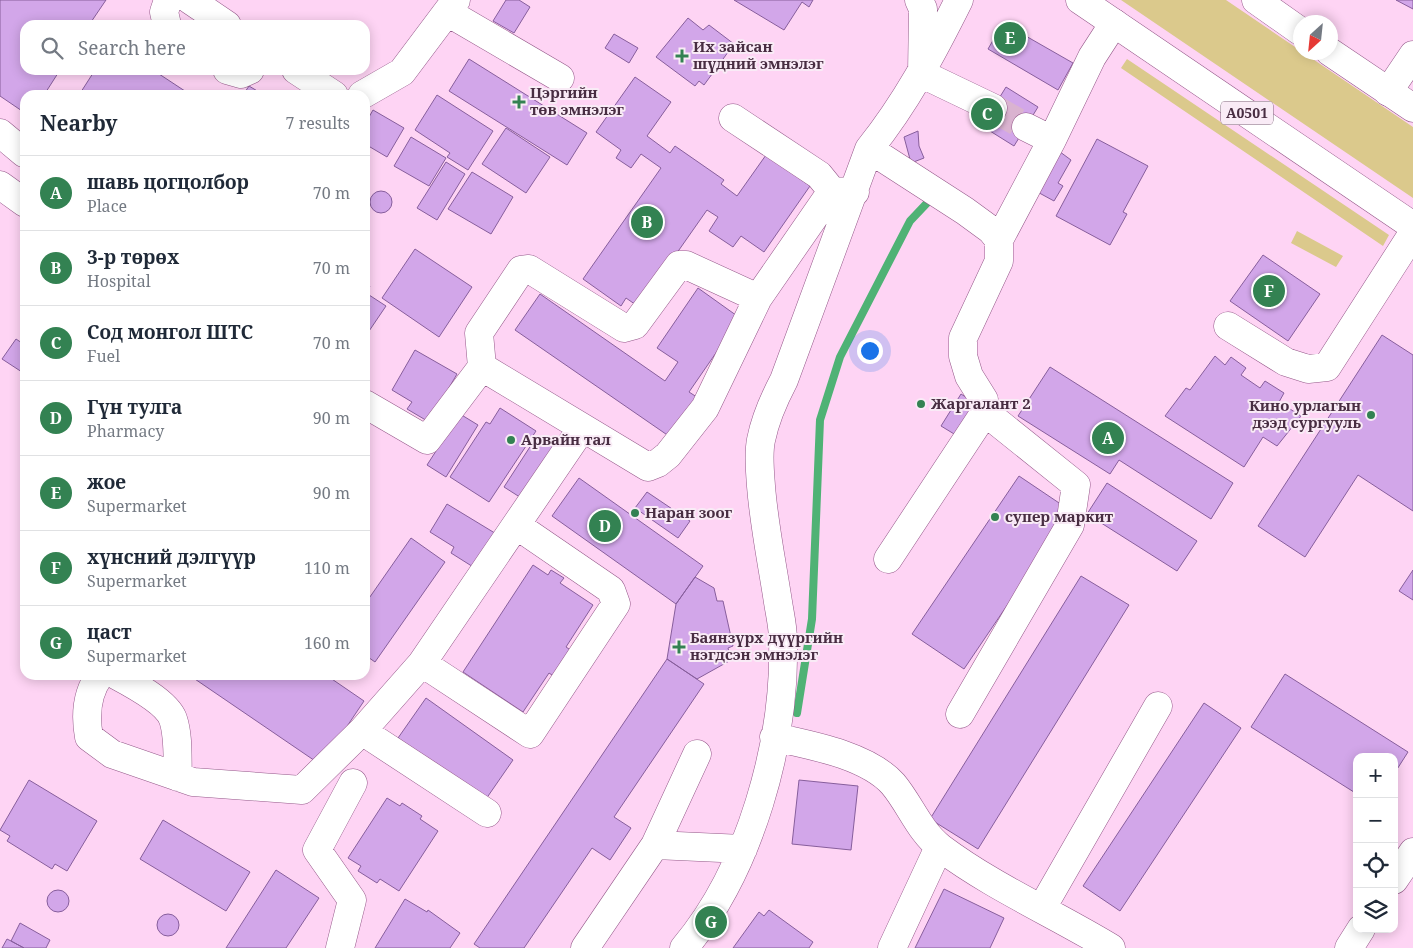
<!DOCTYPE html>
<meta charset="utf-8">
<style>
:root{--surface:#fff;--page:#f6f6f7;--text:#1f2937;--muted:#747a83;--line:#e0e1e3;--accent:#338252}
body{margin:0;font-family:"Noto Serif",serif;background:var(--page);color:var(--text)}
.controls{position:absolute;right:15px;bottom:15px;display:grid;overflow:hidden;border-radius:10px;box-shadow:0 2px 12px #0003}
.controls button{width:45px;height:45px;display:grid;place-items:center;padding:0;border:0;border-bottom:1px solid var(--line);background:var(--surface);color:var(--text);font:25px sans-serif}
.compass{position:absolute;left:1293px;top:15px;width:45px;height:45px;border-radius:50%;background:var(--surface);box-shadow:0 2px 12px #0003;rotate:207deg}
.you{position:absolute;left:869px;top:350px;width:18px;height:18px;margin:-12px;border:4px solid #fff;border-radius:50%;background:#1a73e8;box-shadow:0 0 0 8px #1a73e833}
.badge{display:grid;place-items:center;width:32px;height:32px;border-radius:50%;background:var(--accent);color:#fff;font-size:16px;font-weight:700}
.pin{position:absolute;translate:-50% -50%;border:2px solid #fff;box-shadow:0 1px 5px #0006}
.list{margin:0;padding:0;list-style:none}
h2{display:flex;justify-content:space-between;align-items:center;height:65px;margin:0;padding:0 20px;font-size:21px}
h2 small{font-size:16px;font-weight:400;color:var(--muted)}
.list li{display:grid;grid-template-columns:32px 1fr auto;gap:15px;align-items:center;box-sizing:border-box;height:75px;padding:0 20px;border-top:1px solid var(--line)}
.list b{display:block;font-size:19px;white-space:nowrap}
.list p{margin:0;font-size:16px;white-space:nowrap;color:var(--muted)}
.list em{font-size:16px;font-style:normal;color:var(--muted)}
.icon{flex:none;width:28px;height:28px;fill:none;stroke:currentColor;stroke-width:2;stroke-linecap:round;stroke-linejoin:round}
.map{position:relative;flex:none;width:1413px;height:948px;overflow:hidden}
.search{position:absolute;background:var(--surface);box-shadow:0 2px 12px #0003;left:20px;top:20px;width:350px;height:55px;display:flex;align-items:center;gap:12px;box-sizing:border-box;padding:0 18px;border-radius:15px;color:var(--muted);font-size:19px}
.panel{position:absolute;background:var(--surface);box-shadow:0 2px 12px #0003;left:20px;top:90px;width:350px;height:590px;border-radius:15px}
.map>svg:first-child{display:block}
</style>
<div class="map">
<svg width="1413" height="948" viewBox="0 0 1413 948">
<rect width="100%" height="100%" fill="#fed4f4"/>
<path fill="#dbc98c" d="M1121 0H1226L1413 127V198Z
M1127 59 1389 235 1383 246 1121 68Z
M1297 231 1343 256 1336 267 1291 243Z"/>
<g fill="none" stroke-linecap="round" stroke-linejoin="round">
<path stroke="#4fb275" stroke-width="8" d="M797 713 812 619 820 420 840 357 910 221 928 202"/>
</g>
<path fill="#d2a6e9" stroke="#875e9c" d="M0 0H106L89 25H25V70H60L44 95H25V113L0 96Z
M506 0H519L530 7 514 33 493 21Z
M734 0H813L809 7 802 2 784 30Z
M1396 0H1413V9Z
M688 18 703 30 709 25 734 44 704 85 699 81 695 86 656 57Z
M1003 23 1073 63 1058 90 988 49Z
M614 34 638 48 629 63 605 48Z
M469 59 587 133 567 165 449 91Z
M95 70H153L191 95H79Z
M635 77 671 102 647 136 670 153 675 146 724 180 721 184 737 196 766 155 810 186 764 252 741 236 733 247 709 231 718 217 707 210 639 307 626 298 621 306 583 279 661 168 641 154 631 168 616 158 621 150 596 132Z
M249 86 264 95H243Z
M1006 87 1038 107 1014 146 982 126Z
M437 95 493 131 468 170 447 157 450 153 415 130Z
M373 110 404 128 387 157 365 144V124Z
M506 128 550 157 526 193 482 164Z
M918 131 919 146 924 158 911 163 904 137Z
M411 137 446 158 429 186 394 166Z
M1097 139 1148 166 1123 212 1127 214 1110 245 1056 216Z
M1052 146 1071 160 1058 183 1063 186 1054 201 1032 189Z
M446 162 465 174 437 220 417 208Z
M472 172 513 197 491 234 448 209Z
M370 202a11 11 0 1 1 22 0a11 11 0 1 1-22 0Z
M415 249 472 287 439 337 382 298Z
M1263 255 1320 294 1288 341 1230 301Z
M365 283 370 286 366 293 386 306 365 337Z
M698 288 740 318 689 392 703 401 676 441 515 330 540 294 665 381 678 362 657 348Z
M1382 335 1413 355V511L1358 475 1305 557 1258 526Z
M16 339 25 345V374L2 359Z
M415 350 457 374 429 422 407 409 412 402 392 390Z
M1215 356 1225 365 1231 357 1246 368 1241 375 1260 388 1265 381 1284 393 1279 402 1301 416 1277 446 1263 437 1244 467 1165 416 1186 388 1190 390Z
M1050 367 1233 483 1211 519 1119 460 1110 474 1018 416Z
M961 394 983 408 964 440 941 426Z
M500 408 536 431 489 502 450 477 486 422 490 424Z
M460 414 478 425 446 477 427 465Z
M537 436 559 451 526 501 504 487Z
M1019 476 1071 511 964 669 912 634Z
M579 478 703 566 676 604 552 516Z
M1107 483 1197 541 1177 571 1087 514Z
M647 492 690 521 678 538 635 508Z
M447 504 503 538 478 570 451 553 454 547 430 532Z
M411 538 445 562 375 662 365 655V604Z
M533 565 548 575 551 570 564 578 560 583 593 605 566 647 572 651 555 677 549 673 523 712 463 672Z
M1413 570V600L1399 591Z
M1081 576 1129 605 978 849 930 819Z
M695 577 714 588 717 601H723L733 646 728 648 731 660 697 679 667 659 676 604Z
M667 659 704 684 614 817 631 828 610 860 592 848 524 948H480L474 944Z
M1285 674 1408 752 1394 774V757H1357V794L1251 727Z
M189 675H326L364 701 321 765Z
M426 698 513 760 486 799 398 738Z
M1204 703 1241 728 1120 911 1083 886Z
M29 780 97 821 67 871 55 864 52 869 7 841 10 836 0 830Z
M799 780 858 786 851 850 792 844Z
M387 798 400 806 402 803 422 816 420 819 438 831 399 891 380 879 377 883 358 871 361 866 348 858Z
M163 820 250 872 226 911 140 859Z
M276 870 319 898 286 948H226Z
M944 889 1004 918 990 948H915Z
M47 901a11 11 0 1 1 22 0a11 11 0 1 1-22 0Z
M405 899 427 912 428 910 460 933 450 948H375Z
M769 910 813 942 809 948H733L759 912 764 916Z
M157 925a11 11 0 1 1 22 0a11 11 0 1 1-22 0Z
M20 923 50 940 46 948H24L11 941Z
M7 939 11 941 24 948H2Z"/>
<g fill="none" stroke-linecap="round" stroke-linejoin="round">
<path stroke="#dab3d0" stroke-width="28" stroke-dasharray="28 14" stroke-linecap="butt" d="M993 108 1026 127"/>
<g stroke="#945889" stroke-width="29">
<path id="minor" d="M190 0 227 25
M456 0 447 12 560 78
M919 0 923 9 922 74 993 108
M167 25 164 12 168 0
M227 70 241 74 250 70
M296 70 334 95
M1388 92 1413 55
M362 95 402 72 447 12
M733 118 819 175 832 191
M1026 127 1052 140
M0 133 24 153
M869 149 965 211 991 230 999 240V261L963 338V356L969 376 984 400 985 412 1076 485 1070 525 960 714
M0 185 25 203
M999 240 1052 140 1092 57 1114 23
M1228 326 1286 362 1308 369 1327 367 1413 233
M482 367 648 467 658 463 668 455 705 408 758 298 832 191 855 192
M365 404 427 440 482 367 479 333 521 270 529 269 624 328 635 325 679 265H686L758 298
M516 525 611 590 616 604 530 734 422 663 582 428
M888 559 985 412
M100 675C86 694 85 715 89 737L112 754 193 782 302 790 362 731 422 663
M116 675C131 683 167 702 173 719 179 737 177 758 178 777
M362 731 487 813
M774 737C810 745 867 755 893 784 910 804 919 831 941 848 993 887 1055 914 1111 948
M655 845 743 849
M1394 880 1413 852
M1042 908 1158 706
M340 948 352 900 317 850 353 783
M585 948 655 845 697 754
M684 948C750 870 786 742 783 640 783 627 780 615 778 602 772 563 764 525 761 486 760 472 758 454 761 440 765 420 774 399 784 380L869 149C906 103 933 52 959 0
M892 948 939 847
M1349 948 1361 929"/>
</g>
<g stroke="#945889" stroke-width="29">
<path id="highway" d="M1080 0 1413 226
M1256 0 1300 31
M1330 52 1413 108"/>
</g>
<use href="#minor" stroke="#fff" stroke-width="28"/>
<use href="#highway" stroke="#fff" stroke-width="28"/>
</g>
<g fill="#338252" stroke="#f9ebf6" stroke-width="2">
<path d="M679.5 48.5h5v5h5v5h-5v5h-5v-5h-5v-5h5z"/>
<path d="M516.5 94.5h5v5h5v5h-5v5h-5v-5h-5v-5h5z"/>
<circle cx="921" cy="404" r="5"/>
<circle cx="1371" cy="415" r="5"/>
<circle cx="511" cy="440" r="5"/>
<circle cx="635" cy="513" r="5"/>
<circle cx="995" cy="517" r="5"/>
<path d="M676.5 639.5h5v5h5v5h-5v5h-5v-5h-5v-5h5z"/>
</g>
<g text-anchor="middle" stroke-width="4" stroke-linejoin="round" paint-order="stroke">
<rect fill="#f9ebf6" stroke="#7d6678" stroke-width="1" x="1221" y="101.5" width="52" height="23" rx="4"/>
<g font-size="14" font-weight="bold" fill="#482d42">
<text x="1247" y="118">A0501</text>
</g>
<g font-size="15" font-weight="bold" fill="#482d42" stroke="#f9ebf6" text-anchor="start">
<text x="693" y="52">Их зайсан<tspan x="693" dy="17">шүдний эмнэлэг</tspan></text>
<text x="530" y="98">Цэргийн<tspan x="530" dy="17">төв эмнэлэг</tspan></text>
<text x="931" y="409">Жаргалант 2</text>
<text x="1361" y="411" text-anchor="end">Кино урлагын<tspan x="1361" dy="17">дээд сургууль</tspan></text>
<text x="521" y="445">Арвайн тал</text>
<text x="645" y="518">Наран зоог</text>
<text x="1005" y="522">супер маркит</text>
<text x="690" y="643">Баянзүрх дүүргийн<tspan x="690" dy="17">нэгдсэн эмнэлэг</tspan></text>
</g>
</g>
</svg>
<div class="controls">
<button>+</button>
<button>−</button>
<button><svg class="icon" aria-label="locate" viewBox="0 0 24 24"><circle cx="12" cy="12" r="6"/><path d="M12 2v4M12 18v4M2 12h4M18 12h4"/></svg></button>
<button><svg class="icon" aria-label="layers" viewBox="0 0 24 24"><path d="M12 4l9 5-9 5-9-5zM3 14l9 5 9-5"/></svg></button>
</div>
<svg class="compass" viewBox="-18 -18 36 36"><path d="M0-13l5 13h-10z" fill="#e53935"/><path d="M0 13l5-13h-10z" fill="#747a83"/></svg>
<div class="you"></div>
<div class="pin badge" style="left:1108px;top:438px">A</div>
<div class="pin badge" style="left:647px;top:222px">B</div>
<div class="pin badge" style="left:987px;top:114px">C</div>
<div class="pin badge" style="left:605px;top:526px">D</div>
<div class="pin badge" style="left:1010px;top:38px">E</div>
<div class="pin badge" style="left:1269px;top:291px">F</div>
<div class="pin badge" style="left:711px;top:922px">G</div>
<div class="search"><svg class="icon" aria-label="search" viewBox="0 0 24 24"><circle cx="10" cy="10" r="6"/><path d="M15 15l6 6"/></svg>Search here</div>
<section class="panel">
<h2>Nearby<small>7 results</small></h2>
<ul class="list">
<li><span class="badge">A</span><div><b>шавь цогцолбор</b><p>Place</p></div><em>70 m</em></li>
<li><span class="badge">B</span><div><b>3-р төрөх</b><p>Hospital</p></div><em>70 m</em></li>
<li><span class="badge">C</span><div><b>Сод монгол ШТС</b><p>Fuel</p></div><em>70 m</em></li>
<li><span class="badge">D</span><div><b>Гүн тулга</b><p>Pharmacy</p></div><em>90 m</em></li>
<li><span class="badge">E</span><div><b>жое</b><p>Supermarket</p></div><em>90 m</em></li>
<li><span class="badge">F</span><div><b>хүнсний дэлгүүр</b><p>Supermarket</p></div><em>110 m</em></li>
<li><span class="badge">G</span><div><b>цаст</b><p>Supermarket</p></div><em>160 m</em></li>
</ul>
</section>
</div>
